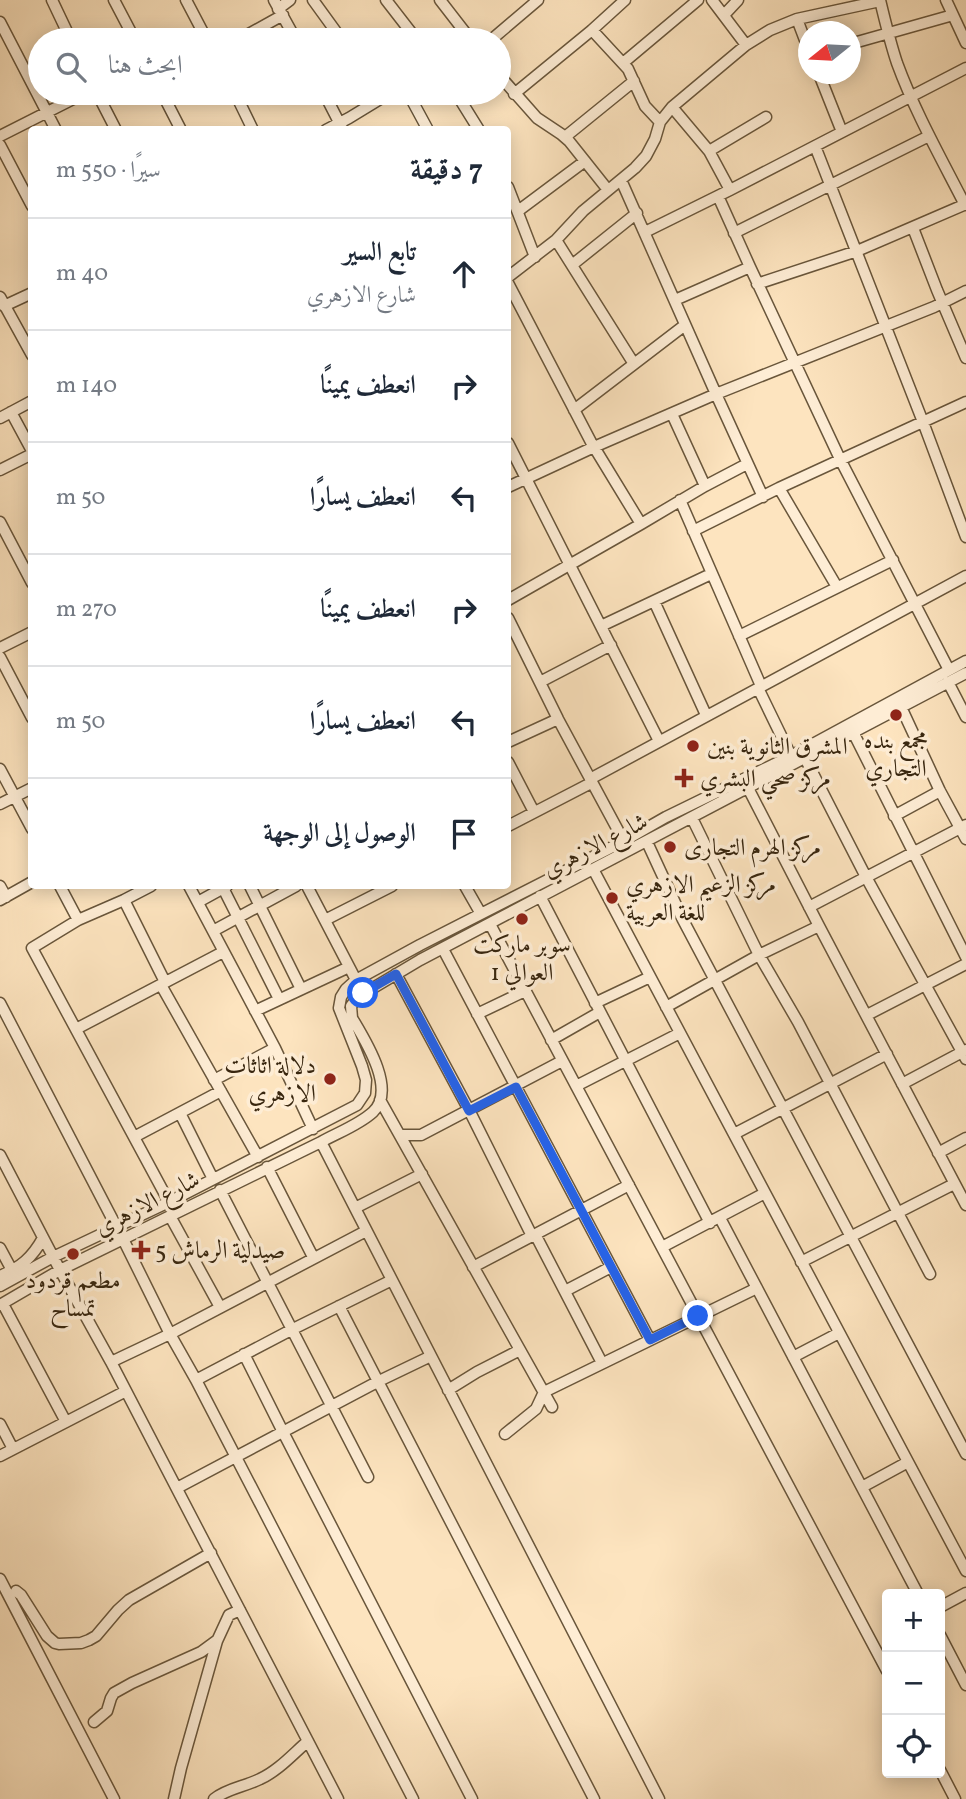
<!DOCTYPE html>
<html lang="ar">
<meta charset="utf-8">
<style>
:root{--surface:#fff;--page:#f6f6f7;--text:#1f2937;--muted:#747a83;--line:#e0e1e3}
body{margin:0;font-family:Vollkorn,Amiri,serif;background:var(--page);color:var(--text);direction:rtl}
.controls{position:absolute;right:21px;bottom:21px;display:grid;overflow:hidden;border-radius:7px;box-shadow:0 4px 18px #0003}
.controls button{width:63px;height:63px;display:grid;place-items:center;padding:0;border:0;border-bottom:2px solid var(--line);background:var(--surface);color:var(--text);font:35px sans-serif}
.compass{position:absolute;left:798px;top:21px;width:63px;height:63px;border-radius:50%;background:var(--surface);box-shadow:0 4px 18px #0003;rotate:252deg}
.stop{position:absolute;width:21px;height:21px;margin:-16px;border:5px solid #2563eb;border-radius:50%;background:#fff}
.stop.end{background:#2563eb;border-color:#fff;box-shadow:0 2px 7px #0008}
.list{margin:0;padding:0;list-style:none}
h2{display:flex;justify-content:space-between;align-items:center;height:91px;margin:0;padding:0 28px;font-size:30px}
h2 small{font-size:23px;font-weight:400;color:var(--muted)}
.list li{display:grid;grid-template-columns:46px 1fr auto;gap:21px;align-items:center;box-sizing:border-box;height:112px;padding:0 28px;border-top:2px solid var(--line)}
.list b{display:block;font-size:26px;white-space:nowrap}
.list p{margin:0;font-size:23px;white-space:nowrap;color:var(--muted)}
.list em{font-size:23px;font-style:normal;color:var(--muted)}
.icon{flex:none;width:38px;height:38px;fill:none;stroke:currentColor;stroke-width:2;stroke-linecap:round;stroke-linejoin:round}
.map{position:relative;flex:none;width:966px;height:1799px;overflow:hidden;direction:ltr}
.search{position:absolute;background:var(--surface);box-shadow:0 4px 18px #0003;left:28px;top:28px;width:483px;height:77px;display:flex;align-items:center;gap:18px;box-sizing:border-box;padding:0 24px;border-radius:38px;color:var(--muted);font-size:26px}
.panel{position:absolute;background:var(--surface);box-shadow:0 4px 18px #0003;left:28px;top:126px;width:483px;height:763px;border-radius:7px;direction:rtl}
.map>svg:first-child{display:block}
</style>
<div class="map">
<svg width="966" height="1799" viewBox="0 0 966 1799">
<rect width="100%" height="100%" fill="#fde4bf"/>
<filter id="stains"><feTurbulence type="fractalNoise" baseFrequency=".00286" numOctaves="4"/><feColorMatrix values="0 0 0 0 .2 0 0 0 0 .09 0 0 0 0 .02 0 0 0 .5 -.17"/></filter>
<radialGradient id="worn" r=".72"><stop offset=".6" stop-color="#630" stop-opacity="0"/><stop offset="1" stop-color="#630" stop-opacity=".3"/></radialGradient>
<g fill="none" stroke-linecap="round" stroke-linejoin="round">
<g stroke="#69563b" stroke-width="13">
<path id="minor" d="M52 0 71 40
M114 0 135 40
M186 0 207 40
M274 0 296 40
M313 0 342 40
M386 0 417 40
M440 0 471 40
M712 0 746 45
M880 0C885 21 890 42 897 63 915 112 941 158 965 205
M946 0 966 43
M278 9 290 0
M724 15 738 0
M797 19 808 48
M0 22 56 130
M592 30 628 69 645 106 660 122
M238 40 283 15
M491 40 538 0
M850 44 953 15
M623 63 698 0
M819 74 842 132
M499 75 537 118 561 134 569 141 608 190
M97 93 116 130
M162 93 181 130
M235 93 253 130
M324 93 343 130
M408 93 428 130
M456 93 479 130
M514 94 592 30 625 0
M672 107 709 151 730 190
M326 130 349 118 390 93
M0 136 85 93
M565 137 634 81
M0 145 32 206
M815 146 923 422 966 537
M709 151 766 117
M621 180 716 394 763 497
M508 187 535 257
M718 196 750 267 840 459 949 670
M518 211 585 161
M913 228 937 290 966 358
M645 232 730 190 966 68
M734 233 929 136
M556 240 634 364
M572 265 637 213
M508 277 556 240 583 211 635 168 646 156 655 139 660 122 672 107 746 45 770 30 797 19 880 1
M508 283 591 442 641 524
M757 284 857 251 966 204
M0 297 32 355
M675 300 750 267
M4 306 32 293
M574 410 685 325
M11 412 32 451
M672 414 705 486
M0 418 32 401
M508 443 659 741
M0 470 32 454
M508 487 594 447 716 394 934 307 966 291
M779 488 837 587
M680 500 761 686
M0 522 32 583
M693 531 779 488 966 402
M508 600 641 524 705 486 747 464
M654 601 706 715
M508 618 558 719 627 847
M601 626 711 574
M739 636 893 560
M0 648 32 632
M0 657 32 718
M540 682 611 645
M948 682 966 717
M758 688 791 756
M901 707 940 791 966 839
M853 732 966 957
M508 742 558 719
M805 758 866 877 966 1059
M508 762 534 812
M0 769 32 829
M590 779 966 576
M748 788 819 926 966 1205
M0 804 32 788
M894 816 940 791
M692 818 759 955 798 1022 930 1274
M508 826 591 783
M647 842 683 920 966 1454
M593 869 966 1571
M0 886 6 897
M60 886 78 920
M151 886 124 900 78 920 32 948 169 1202
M189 886 275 1048 313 1129
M250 886 301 989
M307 886 356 980
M465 886 481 914
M223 888 279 999
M540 896 710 1223
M0 900 32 882
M124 900 165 982
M198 902 227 886
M809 907 966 825
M325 920 392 886
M490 924 887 1671
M213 931 296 886
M443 949 650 1340
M396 974 469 1110 532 1236
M161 985 258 1157
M0 1003 116 1226
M595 1003 650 977
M666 1007 759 955 819 926
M255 1011 349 967
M477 1014 525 991
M867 1015 966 964
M76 1029 223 952
M551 1040 600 1012
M214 1080 275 1048
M902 1084 966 1050
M576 1086 680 1033
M380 1100 552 1407
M180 1113 213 1179
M734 1134 887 1054
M400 1135H421L562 1061
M134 1137 221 1091
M321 1142 659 1799
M938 1153 966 1138
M0 1155 60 1270 111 1362 338 1799
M267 1167 313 1257
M220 1190 368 1477
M355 1208 422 1174
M170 1216 220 1307
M720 1218 918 1594
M535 1234 602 1363
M123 1239 170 1334 196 1380 413 1799
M662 1247 765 1193
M0 1248 14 1274
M801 1262 954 1184
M473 1267 629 1185
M0 1276C21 1267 32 1258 43 1238
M0 1286 53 1257 169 1202 357 1105 365 1093 366 1080 362 1066 339 1008 341 997 346 989 356 980 420 945 624 841 666 817 791 756 966 661
M565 1291 611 1267
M3 1304 66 1422
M0 1305 60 1270 321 1142C337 1133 359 1125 373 1112 397 1090 365 1040 352 1018L351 1006 358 997 420 960 966 673
M339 1306 594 1799
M244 1354 283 1432 472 1799
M793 1357 839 1333
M111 1362 170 1334 366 1231
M196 1380 291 1330 392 1280
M448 1390 477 1372 520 1350
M0 1424 13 1449
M505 1434 536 1409 544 1392 757 1288
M0 1456 126 1391
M862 1487 908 1462
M177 1488 379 1381 431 1356
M0 1579 114 1799
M16 1591 21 1595 47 1636 55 1643 59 1644 81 1643 89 1640 96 1636 118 1610 129 1600 211 1553
M940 1607 966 1593
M940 1635 966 1685
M94 1722 107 1711 111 1698 114 1693 132 1683 201 1652 216 1641
M940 1770 955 1799
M174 1799 181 1768 217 1641 229 1615 240 1610
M214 1799C228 1788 244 1787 260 1779 278 1771 293 1754 308 1741"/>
</g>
<use href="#minor" stroke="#feedd5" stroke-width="10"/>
</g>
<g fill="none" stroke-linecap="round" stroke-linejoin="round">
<path stroke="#2563eb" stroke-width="9" d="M363 993 396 974 469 1111 516 1087 650 1340 698 1316"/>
</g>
<g fill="#8f2418" stroke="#feedd5" stroke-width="2.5">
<circle cx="896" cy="715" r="7"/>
<circle cx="693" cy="746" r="7"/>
<path d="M680.5 767.5h7v7h7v7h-7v7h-7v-7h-7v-7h7z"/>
<circle cx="670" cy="847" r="7"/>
<circle cx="612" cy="898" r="7"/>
<circle cx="522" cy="919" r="7"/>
<circle cx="330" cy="1079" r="7"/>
<path d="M137.5 1239.5h7v7h7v7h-7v7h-7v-7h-7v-7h7z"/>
<circle cx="73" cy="1254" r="7"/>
</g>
<g text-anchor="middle" stroke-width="7" stroke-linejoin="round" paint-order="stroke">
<g font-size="24" fill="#38260f" stroke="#feedd5" text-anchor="start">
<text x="896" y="748" text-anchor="middle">مجمع بنده<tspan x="896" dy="28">التجاري</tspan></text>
<text x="707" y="754">المشرق الثانوية بنين</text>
<text x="700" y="786">مركز صحي البشري</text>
<text x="684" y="855">مركز الهرم التجارى</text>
<text x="626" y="892">مركز الزعيم الازهري<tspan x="626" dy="28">للغة العربية</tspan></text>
<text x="522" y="952" text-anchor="middle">سوبر ماركت<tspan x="522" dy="28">العوالي 1</tspan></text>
<text x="316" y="1073" text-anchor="end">دلالة اثاثات<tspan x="316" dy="28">الازهري</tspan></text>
<text x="155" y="1258">صيدلية الرماش 5</text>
<text x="73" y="1288" text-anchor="middle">مطعم قردود<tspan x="73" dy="28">تمساح</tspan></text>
</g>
<g font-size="24" fill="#38260f" stroke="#feedd5">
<text transform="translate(595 845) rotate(-27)" y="8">شارع الازهري</text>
<text transform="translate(147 1203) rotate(-27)" y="8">شارع الازهري</text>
</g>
</g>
<rect width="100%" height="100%" filter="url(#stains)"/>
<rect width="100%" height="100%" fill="url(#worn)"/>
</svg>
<div class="controls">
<button>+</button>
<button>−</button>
<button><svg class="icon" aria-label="locate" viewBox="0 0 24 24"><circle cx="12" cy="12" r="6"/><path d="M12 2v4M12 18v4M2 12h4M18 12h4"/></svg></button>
</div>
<svg class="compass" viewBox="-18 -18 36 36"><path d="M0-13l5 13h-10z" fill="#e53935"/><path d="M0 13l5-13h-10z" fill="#747a83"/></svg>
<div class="stop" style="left:363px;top:993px"></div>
<div class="stop end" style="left:698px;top:1316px"></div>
<div class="search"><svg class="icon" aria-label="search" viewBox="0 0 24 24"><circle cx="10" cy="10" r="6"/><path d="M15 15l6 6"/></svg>ابحث هنا</div>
<section class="panel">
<h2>7 دقيقة<small>سيرًا · 550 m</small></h2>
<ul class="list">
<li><svg class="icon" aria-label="ahead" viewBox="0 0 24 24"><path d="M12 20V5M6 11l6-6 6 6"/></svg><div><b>تابع السير</b><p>شارع الازهري</p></div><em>40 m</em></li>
<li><svg class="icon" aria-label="right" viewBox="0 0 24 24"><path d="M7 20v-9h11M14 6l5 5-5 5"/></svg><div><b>انعطف يمينًا</b></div><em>140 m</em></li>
<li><svg class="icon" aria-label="left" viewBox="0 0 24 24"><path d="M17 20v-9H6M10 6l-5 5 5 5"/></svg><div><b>انعطف يسارًا</b></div><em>50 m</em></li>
<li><svg class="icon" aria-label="right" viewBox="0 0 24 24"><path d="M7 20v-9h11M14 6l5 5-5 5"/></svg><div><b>انعطف يمينًا</b></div><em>270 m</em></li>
<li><svg class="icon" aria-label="left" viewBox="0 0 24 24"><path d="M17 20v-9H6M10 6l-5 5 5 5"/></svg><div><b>انعطف يسارًا</b></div><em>50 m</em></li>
<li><svg class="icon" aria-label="arrive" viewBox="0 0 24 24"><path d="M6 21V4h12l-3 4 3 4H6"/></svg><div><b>الوصول إلى الوجهة</b></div></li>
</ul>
</section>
</div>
